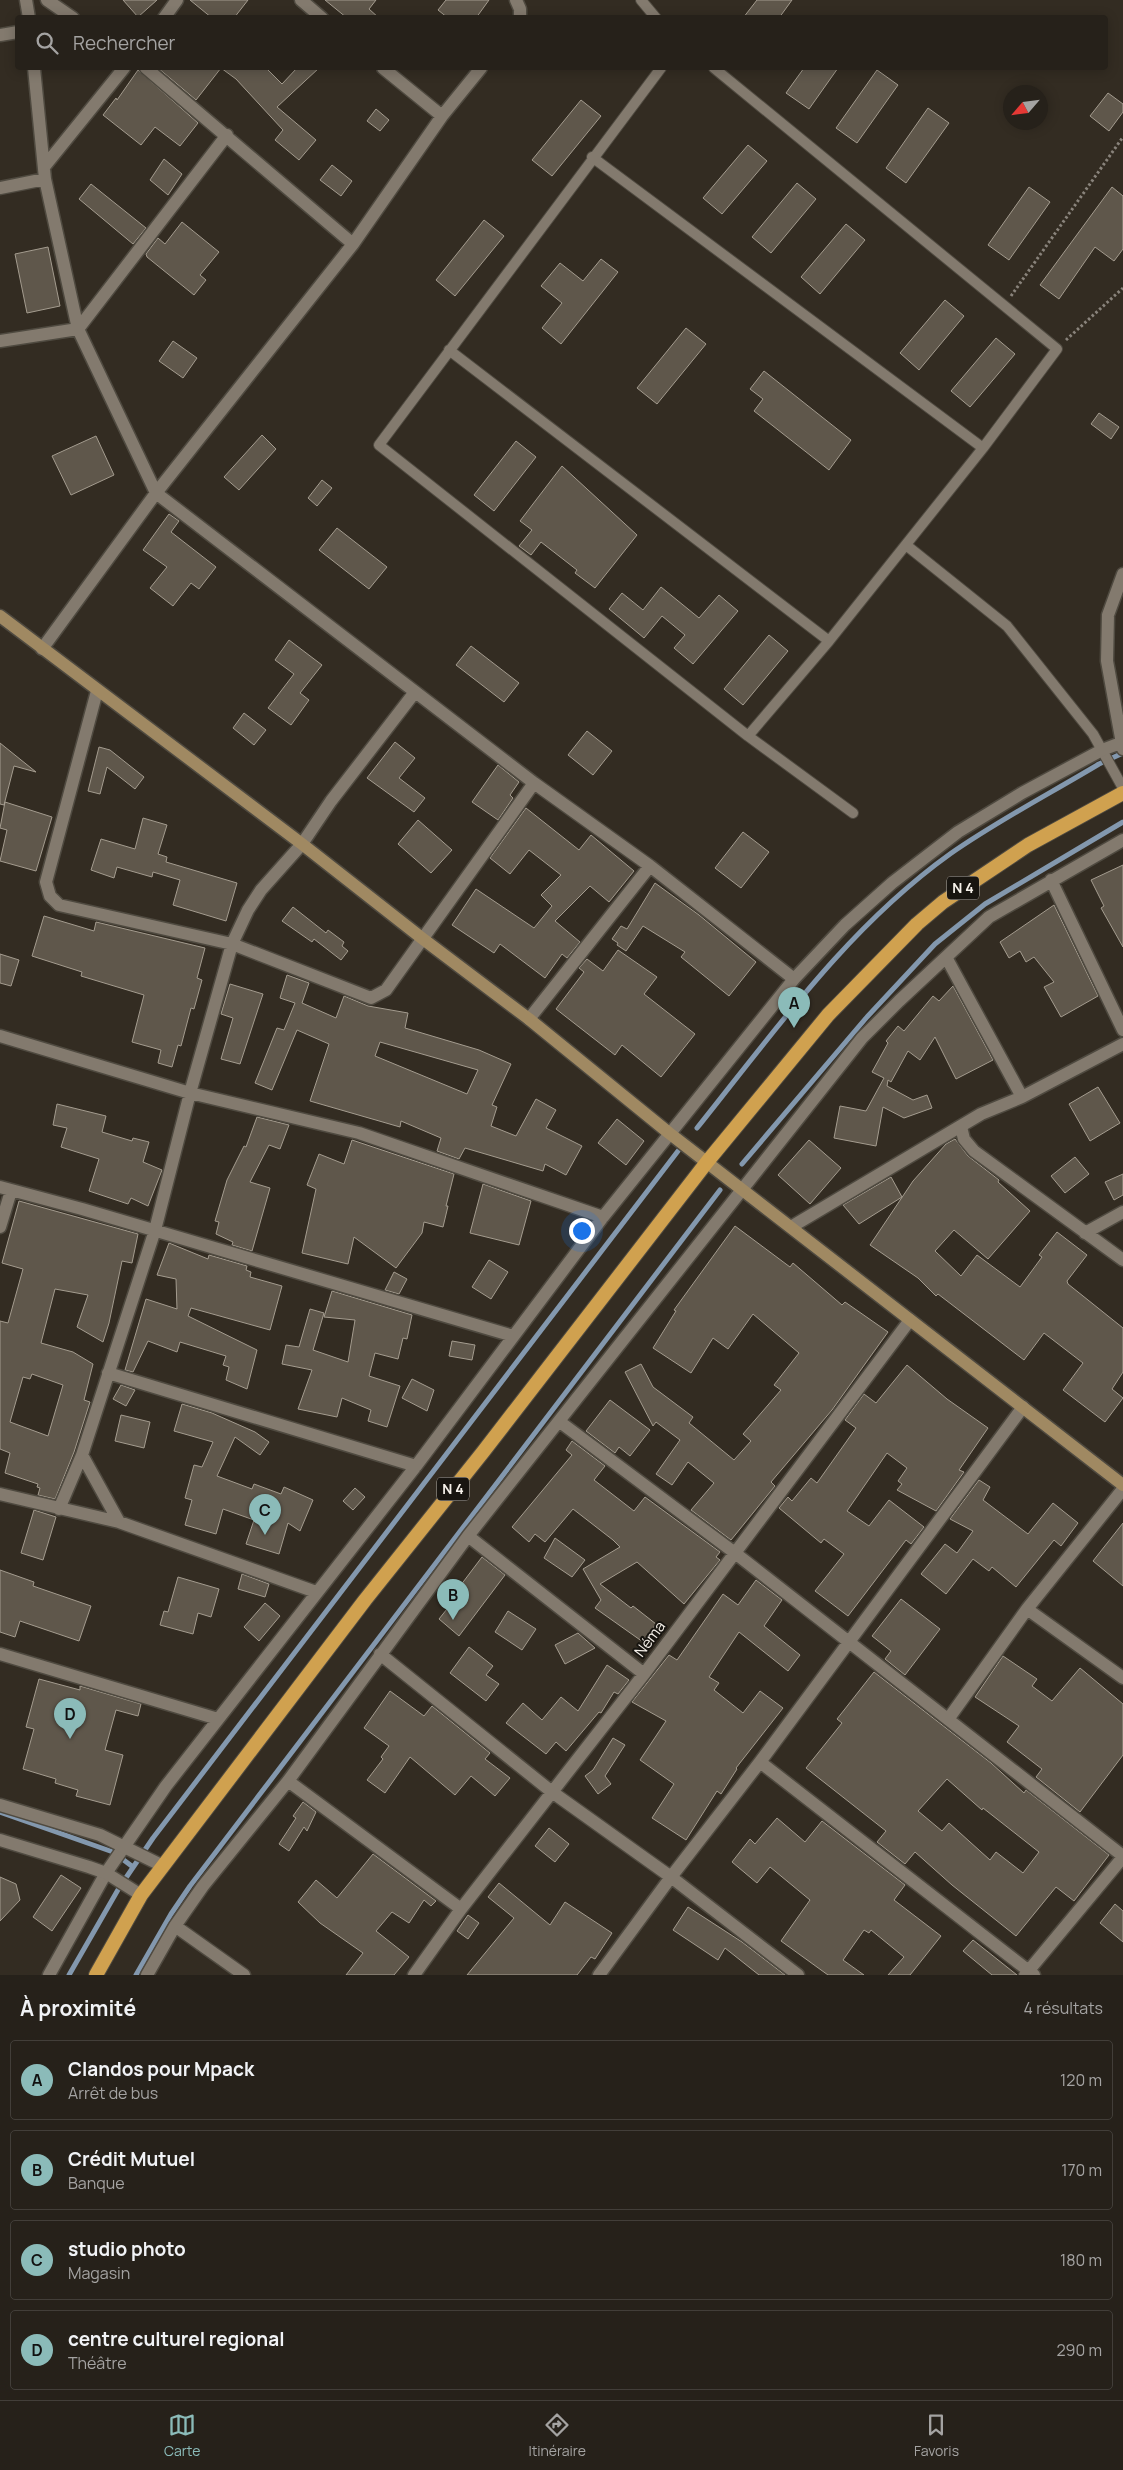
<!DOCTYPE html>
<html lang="fr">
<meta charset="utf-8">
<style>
:root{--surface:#26211a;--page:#2e2923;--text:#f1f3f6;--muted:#a4a3a2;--line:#423e39;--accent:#8bbbb9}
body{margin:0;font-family:Manrope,sans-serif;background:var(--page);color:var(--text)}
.compass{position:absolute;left:1003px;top:85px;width:45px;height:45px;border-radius:50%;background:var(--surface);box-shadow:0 2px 12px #0003;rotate:242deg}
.you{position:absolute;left:581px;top:1230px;width:18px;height:18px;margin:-12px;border:4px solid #fff;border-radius:50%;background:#1a73e8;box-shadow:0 0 0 8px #1a73e833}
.badge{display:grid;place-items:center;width:32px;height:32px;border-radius:50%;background:var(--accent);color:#111;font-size:16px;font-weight:700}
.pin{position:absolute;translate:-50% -41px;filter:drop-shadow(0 1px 2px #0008)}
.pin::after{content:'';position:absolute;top:26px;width:18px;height:15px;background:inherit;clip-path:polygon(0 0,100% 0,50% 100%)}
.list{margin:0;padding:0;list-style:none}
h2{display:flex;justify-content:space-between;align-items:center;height:65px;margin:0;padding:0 20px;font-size:21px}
h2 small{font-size:16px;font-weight:400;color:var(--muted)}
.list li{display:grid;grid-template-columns:32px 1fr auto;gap:15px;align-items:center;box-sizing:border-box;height:80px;margin:0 10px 10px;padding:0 10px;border:1px solid var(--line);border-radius:5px}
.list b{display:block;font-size:19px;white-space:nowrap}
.list p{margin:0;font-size:16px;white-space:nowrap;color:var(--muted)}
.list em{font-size:16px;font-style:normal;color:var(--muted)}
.icon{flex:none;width:28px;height:28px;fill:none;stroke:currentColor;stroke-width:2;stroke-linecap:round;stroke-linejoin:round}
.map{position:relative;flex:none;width:1123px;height:1975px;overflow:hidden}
.search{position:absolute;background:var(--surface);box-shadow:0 2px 12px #0003;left:15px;right:15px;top:15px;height:55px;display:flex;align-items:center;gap:12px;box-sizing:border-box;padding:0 18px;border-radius:5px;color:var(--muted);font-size:19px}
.sheet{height:425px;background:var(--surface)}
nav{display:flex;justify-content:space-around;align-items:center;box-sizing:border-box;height:70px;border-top:1px solid var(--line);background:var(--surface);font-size:14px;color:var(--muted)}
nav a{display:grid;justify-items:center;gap:2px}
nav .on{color:var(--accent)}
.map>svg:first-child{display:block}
</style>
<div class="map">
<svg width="1123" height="1975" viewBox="0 0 1123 1975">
<rect width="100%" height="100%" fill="#332c22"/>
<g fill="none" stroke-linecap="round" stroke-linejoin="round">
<path stroke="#8398ae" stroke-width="5" d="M697 1128C774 1032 848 927 950 854 997 821 1049 794 1099 764L1123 753
M742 1164 867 1017 935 944 985 904 1123 822
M0 1812 113 1852 133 1867
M69 1975 119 1888 153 1838 678 1151
M136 1975 171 1914 190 1886 720 1190"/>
</g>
<path fill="#5f574b" stroke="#a49c8f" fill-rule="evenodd" d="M123 0H157L138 17Z
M190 0H248L234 18H212Z
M325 0H376L369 9 379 18H347Z
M446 0H489L476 18H448L438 10Z
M757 0H792L779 18H743Z
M158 68H266L282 84 297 68H319L277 107 316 140 299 160 275 140 283 130 236 79 221 68 196 100Z
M804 68H838L809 109 786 93Z
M138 70 198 123 180 146 155 127 141 145 103 115 116 98 117 100Z
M877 70 898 85 857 143 836 128Z
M1108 93 1123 104V112L1109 131 1090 116Z
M581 100 601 116 552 176 532 160Z
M928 108 949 123 906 183 886 168Z
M376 109 389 120 380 131 367 121Z
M748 145 767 161 722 214 703 198Z
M164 159 182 174 168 195 150 180Z
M332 165 352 181 341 196 320 180Z
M797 183 816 199 771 253 752 237Z
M91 184 146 228 133 244 79 199Z
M1029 187 1050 202 1009 260 988 245Z
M1112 187 1123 196V249L1114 261 1095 247 1059 299 1040 285Z
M484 220 504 236 455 296 436 280Z
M182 222 219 252 200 275 206 280 194 295 147 257 146 254 158 238 165 244Z
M846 224 865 240 820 294 801 277Z
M48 247 60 306 27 313 15 254Z
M601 259 618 272 561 344 542 328 562 303 541 286 560 263 583 281Z
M945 300 964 316 919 370 900 353Z
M686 328 706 344 657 404 637 388Z
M996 338 1015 354 970 407 951 391Z
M173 341 197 358 183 378 159 361Z
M764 371 851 440 829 470 754 411 763 399 750 389Z
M1099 413 1119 427 1111 439 1091 424Z
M262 435 276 449 239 490 224 477Z
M96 436 114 475 71 495 52 456Z
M516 441 536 457 494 511 474 495Z
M562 466 637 535 595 588 575 573 577 570 541 542 531 555 519 546 532 530 520 521Z
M322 480 332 488 317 506 308 498Z
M169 514 179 521 171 532 216 567 199 589 191 583 173 606 150 588 167 567 143 550Z
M337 528 387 567 369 589 319 550Z
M661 587 699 618 719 595 738 611 693 664 674 648 685 635 662 616 644 638 609 609 622 593 643 610Z
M769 635 788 651 743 705 724 689Z
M289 640 322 665 300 693 309 700 291 725 268 708 294 674 275 660Z
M471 646 519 683 504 702 456 665Z
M244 713 266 730 254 745 233 728Z
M587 731 612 751 593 775 568 755Z
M395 742 415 758 399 778 425 798 414 812 367 778Z
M0 743 36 772 14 766 4 805 0 804Z
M99 747 110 750 144 777 135 789 107 767 100 794 88 791Z
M498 765 519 782 510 795 513 798 498 820 472 802Z
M5 802 52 817 36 871 0 861 7 830 0 828Z
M526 808 579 850 591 835 634 871 609 902 590 886 555 921 580 942 567 958 562 954 545 978 500 944 494 953 452 925 476 889 534 928 552 906 541 895 561 875 529 850 510 874 490 858Z
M143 818 167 825 158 854 167 857 166 862 237 883 226 921 173 905 180 880 153 872 152 877 117 867 114 878 91 870 101 839 135 849Z
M418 820 452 850 431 873 398 844Z
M743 832 769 852 741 888 715 868Z
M1123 865V947L1101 908 1104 906 1091 880Z
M655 883 699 915 756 962 729 996 681 957 685 952 643 926 626 951 617 945 618 943 612 939 621 926 627 929Z
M1054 905 1098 996 1061 1017 1044 987 1054 982 1034 957 1026 962 1020 951 1009 958 1000 942Z
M293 907 326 933 328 930 344 942 342 946 348 951 341 960 314 939 312 942 282 921Z
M44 916 94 931 96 922 205 948 197 978 202 980 194 1009 191 1008 181 1046 178 1045 172 1067 158 1063 161 1050 132 1042 144 995 81 976 82 972 32 956Z
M618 950 657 977 644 994 695 1034 661 1077 622 1045 615 1055 556 1009 584 972 579 968 587 959 603 971Z
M0 954 19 960 11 986 0 983Z
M287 975 309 983 302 1003 336 1018 344 996 368 1006 408 1013 405 1028 479 1050 511 1064 492 1105 497 1107 491 1126 516 1136 536 1099 556 1110 546 1128 582 1146 566 1175 545 1164 543 1171 465 1148 459 1159 437 1151 441 1138 401 1121 400 1127 310 1101 329 1044 297 1030 272 1090 255 1083 277 1028 284 1030 295 1003 280 998ZM380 1042 478 1070 467 1094 375 1056Z
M230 984 263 994 240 1064 221 1059 233 1018 221 1014Z
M953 986 993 1060 956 1079 935 1037 920 1060 908 1051 891 1082 888 1080 887 1086 913 1100 927 1095 932 1108 904 1118 883 1107 876 1146 834 1138 840 1106 866 1111 884 1078 872 1072 888 1043 886 1041 898 1026 904 1031 933 996 939 1001Z
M1098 1087 1120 1123 1090 1141 1069 1104Z
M57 1104 106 1116 102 1132 132 1141 133 1138 149 1142 143 1162 162 1170 148 1206 131 1198 128 1204 89 1191 99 1159 61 1147 67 1128 53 1125Z
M257 1117 289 1125 280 1149 269 1145 250 1182 270 1188 252 1251 232 1245 233 1242 216 1234 219 1222 215 1221 227 1180 244 1146 246 1147Z
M617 1119 644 1141 626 1165 598 1143Z
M955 1139 968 1156 999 1180 998 1182 1030 1211 988 1259 954 1230 935 1251 961 1276 977 1255 1020 1287 1042 1257 1039 1255 1057 1232 1087 1255 1067 1281 1068 1284 1123 1328V1372L1112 1389 1123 1398 1105 1422 1063 1390 1083 1363 1044 1333 1024 1360 938 1294 936 1296 918 1278 870 1245 913 1181 946 1144Z
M352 1140 454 1174 446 1206H448L443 1227 424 1222 422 1233 396 1268 354 1237 348 1264 302 1253 316 1189 307 1185 319 1154 344 1164Z
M809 1140 841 1168 810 1204 778 1175Z
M1075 1157 1089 1174 1065 1193 1051 1176Z
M1123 1174V1195L1114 1200 1105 1182Z
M891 1177 902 1197 859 1224 843 1205Z
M483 1184 531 1201 519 1245 470 1233Z
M19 1201 138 1234 132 1263 122 1261 109 1323 103 1342 77 1327 88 1295 55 1289 41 1343 73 1352 93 1364 84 1400 90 1402 74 1452 55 1499 38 1495 40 1488 37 1487 38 1484 5 1473 10 1453 0 1449V1321L8 1323 23 1269 2 1263ZM32 1374 63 1385 48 1436 10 1422 23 1377 30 1379Z
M735 1226 790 1267 793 1263 842 1305 845 1302 888 1332 832 1410 771 1482 775 1486 731 1540 691 1510 714 1483 688 1462 672 1485 656 1474 680 1440 656 1422 653 1426 625 1372 641 1364 653 1387 693 1417 689 1423 734 1460 751 1441 743 1434 781 1390 774 1385 799 1353 753 1314 728 1349 713 1338 691 1373 653 1348 676 1311 674 1310Z
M169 1243 208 1259 209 1255 247 1266 246 1270 251 1272 250 1277 282 1286 270 1330 191 1308 188 1316 257 1350 247 1389 226 1380 229 1367 223 1365 226 1356 180 1342 177 1352 148 1341 133 1372 125 1370 146 1299 177 1309 176 1279 157 1275Z
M489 1260 508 1272 491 1299 472 1287Z
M394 1272 407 1279 399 1294 385 1290Z
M332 1291 412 1315 407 1339 403 1338 398 1359 375 1353 369 1376 400 1386 387 1427 368 1421 371 1410 342 1398 337 1417 298 1409 312 1370 282 1364 286 1345 299 1347 310 1309 324 1313 313 1350 348 1362 355 1320 324 1317Z
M452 1341 475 1345 472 1360 449 1356Z
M907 1365 947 1399 988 1428 959 1470 964 1472 936 1511 897 1490 902 1484 898 1481 907 1468 887 1453 847 1511 869 1526 889 1500 924 1527 911 1544 906 1540 848 1616 815 1591 844 1554 824 1539 821 1543 779 1508 788 1497 792 1501 811 1478 817 1483 856 1428 845 1420 864 1394 876 1403Z
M412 1379 434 1390 427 1411 402 1398Z
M121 1385 135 1390 126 1406 113 1399Z
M610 1400 650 1430 630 1456 619 1447 615 1453 586 1431Z
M182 1404 212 1413 255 1432 269 1442 260 1455 235 1437 217 1476 252 1489 254 1484 281 1494 284 1487 313 1500 300 1531 288 1523 279 1554 246 1544 254 1520 223 1509 216 1534 185 1525 192 1500 185 1498 194 1465 202 1467 213 1442 174 1431Z
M121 1415 150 1422 144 1448 115 1441Z
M572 1441 605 1466 594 1480 634 1511 645 1497 720 1552 716 1557 720 1560 684 1604 637 1562 600 1584 631 1608 633 1606 656 1624 643 1642 595 1608 601 1600 583 1569 620 1547 613 1540 573 1509 545 1542 535 1534 529 1542 512 1527 572 1455 566 1450Z
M979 1480 990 1487 983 1500 1028 1534 1053 1503 1078 1523 1061 1546 1054 1540 1016 1587 992 1567 989 1571 973 1559 946 1594 921 1574 945 1544 957 1553 973 1531 950 1519Z
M355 1488 365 1497 353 1510 343 1501Z
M34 1510 56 1517 43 1560 21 1553Z
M1123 1523V1586L1093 1561Z
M555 1538 585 1560 572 1577 544 1558Z
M482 1557 505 1575 459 1636 439 1619 451 1604 448 1602Z
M0 1570 34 1582 33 1586 91 1606 79 1641 20 1621 15 1637 0 1632Z
M242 1574 269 1584 265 1597 238 1589Z
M178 1577 219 1589 211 1617 198 1613 193 1634 160 1625 164 1611 168 1612Z
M756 1580 782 1600 764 1626 800 1655 788 1671 739 1632 709 1677 719 1683 714 1690 743 1713 760 1691 783 1708 736 1768 737 1769 721 1794 717 1791 686 1840 652 1818 674 1784 640 1760 666 1721 632 1702 669 1655 677 1660 723 1594 738 1605Z
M901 1599 940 1629 905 1675 885 1659 891 1651 872 1636Z
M265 1603 280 1616 259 1641 244 1627Z
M508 1611 536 1629 522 1650 495 1632Z
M578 1633 595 1648 565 1664 555 1645Z
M469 1647 493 1666 486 1675 499 1684 486 1701 450 1673Z
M1003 1656 1037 1679 1032 1686 1052 1701 1080 1668 1123 1704V1755L1080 1812 1036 1777 1042 1769 1007 1742 1019 1726 975 1697Z
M607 1665 629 1680 618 1694 614 1692 601 1713 599 1712 566 1751 556 1742 546 1754 506 1723 523 1703 542 1720 561 1697 578 1711Z
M874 1672 991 1763 1024 1793 1026 1790 1109 1855 1074 1901 1056 1887 1016 1936 952 1885 915 1852 905 1864 877 1842 886 1831 806 1768 842 1723 837 1719ZM947 1779 982 1810 983 1808 1039 1852 1023 1873 996 1852 990 1860 949 1823 942 1831 918 1811Z
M39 1679 80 1690V1686L141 1704 138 1716 116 1710 105 1750 123 1755 110 1805 76 1796 78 1790 55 1783 56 1779 23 1769 34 1729 26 1727Z
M390 1691 424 1716 432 1706 490 1753 485 1759 510 1778 495 1796 471 1776 455 1795 410 1757 385 1793 367 1780 383 1759 381 1757 389 1746 364 1728Z
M613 1738 625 1745 605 1776 611 1784 598 1794 585 1776 593 1770Z
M303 1802 316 1812 307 1831 304 1827 289 1851 279 1844 296 1818 293 1816Z
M777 1818 805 1842 822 1821 905 1885 894 1900 941 1936 910 1975H888L904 1957 871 1930 869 1933 864 1930 843 1960 864 1975H828L781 1941 810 1900 770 1867 757 1883 732 1862 750 1839 755 1844Z
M549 1828 569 1844 555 1862 535 1846Z
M373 1854 436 1901 431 1906 424 1900 409 1923 392 1912 376 1931 409 1957 394 1975H346L363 1953 320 1923 298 1902 316 1880 337 1898Z
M61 1875 81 1888 52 1931 33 1917Z
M0 1877 16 1884 20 1900 0 1921Z
M499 1883 550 1925 565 1902 612 1933 595 1959 591 1957 577 1975H467L514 1918 488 1897Z
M1115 1904 1123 1911V1942L1100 1923Z
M688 1907 742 1942 785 1975H759L725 1948 718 1960 673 1930Z
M468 1915 479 1923 468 1939 457 1931Z
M973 1940 1017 1975H992L963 1951Z"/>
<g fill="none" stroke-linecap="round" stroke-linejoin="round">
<g stroke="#4f4a40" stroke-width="12">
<path id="service" d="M641 0 656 18
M661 68 379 445 748 736 853 813
M714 68 1057 349 983 448 829 641 748 736
M592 157 983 448
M449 350 829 641
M906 545 1007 626 1093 734 1123 788"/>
</g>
<g stroke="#4f4a40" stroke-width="15">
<path id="minor" d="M26 0 29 18
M47 0 73 18
M301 0 322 18
M516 0 520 9V18
M164 18 177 0
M0 35 18 32
M34 68 45 179 78 329 156 493 42 649
M146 68 353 244
M383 68 442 116
M481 68 442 116 353 244 156 493 534 783 650 866 794 979
M44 167 124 68
M0 188 45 179
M0 341 78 329 227 135
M1123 574 1108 615 1107 661 1123 749
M97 691 46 882 50 896 59 905 232 944 371 998 386 990 534 783
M1051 880 1123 1030
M946 957 1022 1097
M529 1019 650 866
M0 1036 190 1093 359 1133 603 1217
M961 1127 964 1139 974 1151 1123 1260
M0 1187 82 1209 513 1336
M0 1227 11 1191
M791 1227 981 1114 1022 1097 1123 1044
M1085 1233 1123 1212
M108 1373 416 1466
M560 1422 735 1553 1123 1856
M82 1455 119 1522
M0 1494 119 1522 316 1592
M59 1509 82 1455 155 1230 190 1093 232 944 248 910 261 890 302 844 331 801 415 692
M468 1536 644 1674
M1027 1609 1123 1678
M0 1654 218 1719
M380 1654 552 1792 671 1877 798 1975
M949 1718 1027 1609 1123 1489
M760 1762 1034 1975
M288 1781 461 1909
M175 1926 244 1975
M49 1975 106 1873 166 1786 416 1466 603 1217 794 979 845 925 892 883 958 832 1022 793 1102 750 1123 742
M147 1975 175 1926 203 1886 288 1781 468 1536 862 1038 899 1001 989 917 1123 840
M414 1975 461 1909 644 1674 910 1320
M599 1975 671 1877 760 1762 1023 1407
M1025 1975 1123 1857"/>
</g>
<g stroke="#4f4a40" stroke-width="15">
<path id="tertiary" d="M0 1805 100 1835 163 1866
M0 1840 89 1867 106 1873 141 1895"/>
</g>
<g stroke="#4f4a40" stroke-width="15">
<path id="secondary" d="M0 616 302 844 423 939 529 1019 669 1133 1123 1485"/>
</g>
<g stroke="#4f4a40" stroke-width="16">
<path id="trunk" d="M96 1975 141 1895 365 1600 483 1452 707 1162 828 1015 917 924 943 902 1028 845 1123 793"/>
</g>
<path stroke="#89837b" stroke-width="3" stroke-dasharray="2.5 2.5" stroke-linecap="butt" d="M1011 296 1123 137
M1066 340 1123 288"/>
<use href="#service" stroke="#837a6e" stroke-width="10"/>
<use href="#minor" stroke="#837a6e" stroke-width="12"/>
<use href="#tertiary" stroke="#837a6e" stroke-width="12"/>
<use href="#secondary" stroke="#a08962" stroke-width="12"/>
<use href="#trunk" stroke="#d0a14f" stroke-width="14"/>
</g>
<g text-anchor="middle" stroke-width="4" stroke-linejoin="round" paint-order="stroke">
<g fill="#181510" stroke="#b3aea8" stroke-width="1">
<rect x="947" y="876.5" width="32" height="23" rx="4"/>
<rect x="437" y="1477.5" width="32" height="23" rx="4"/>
</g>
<g font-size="14" font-weight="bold" fill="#f5f0e9">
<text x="963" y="893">N 4</text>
<text x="453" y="1494">N 4</text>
</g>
<g font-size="15" fill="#f5f0e9" stroke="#181510">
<text transform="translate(650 1639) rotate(-53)" y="5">Néma</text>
</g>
</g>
</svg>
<svg class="compass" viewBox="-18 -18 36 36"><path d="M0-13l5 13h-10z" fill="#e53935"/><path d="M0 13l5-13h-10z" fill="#a4a3a2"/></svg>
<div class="you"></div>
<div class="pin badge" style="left:794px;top:1028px">A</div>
<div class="pin badge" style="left:453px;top:1620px">B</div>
<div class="pin badge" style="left:265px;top:1535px">C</div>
<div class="pin badge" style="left:70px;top:1739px">D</div>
<div class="search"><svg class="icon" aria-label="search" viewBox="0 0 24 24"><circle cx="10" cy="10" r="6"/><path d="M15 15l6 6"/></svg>Rechercher</div>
</div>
<section class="sheet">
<h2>À proximité<small>4 résultats</small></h2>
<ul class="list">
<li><span class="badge">A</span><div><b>Clandos pour Mpack</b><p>Arrêt de bus</p></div><em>120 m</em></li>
<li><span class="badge">B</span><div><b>Crédit Mutuel</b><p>Banque</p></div><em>170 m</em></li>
<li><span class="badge">C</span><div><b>studio photo</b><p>Magasin</p></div><em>180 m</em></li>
<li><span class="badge">D</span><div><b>centre culturel regional</b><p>Théâtre</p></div><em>290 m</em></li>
</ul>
</section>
<nav>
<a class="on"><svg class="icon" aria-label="map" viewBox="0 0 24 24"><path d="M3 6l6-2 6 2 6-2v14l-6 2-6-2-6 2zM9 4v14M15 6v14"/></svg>Carte</a>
<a><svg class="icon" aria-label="directions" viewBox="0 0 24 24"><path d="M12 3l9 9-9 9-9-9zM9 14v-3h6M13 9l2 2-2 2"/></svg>Itinéraire</a>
<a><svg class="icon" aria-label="saved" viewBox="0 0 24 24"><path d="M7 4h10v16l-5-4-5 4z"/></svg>Favoris</a>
</nav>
